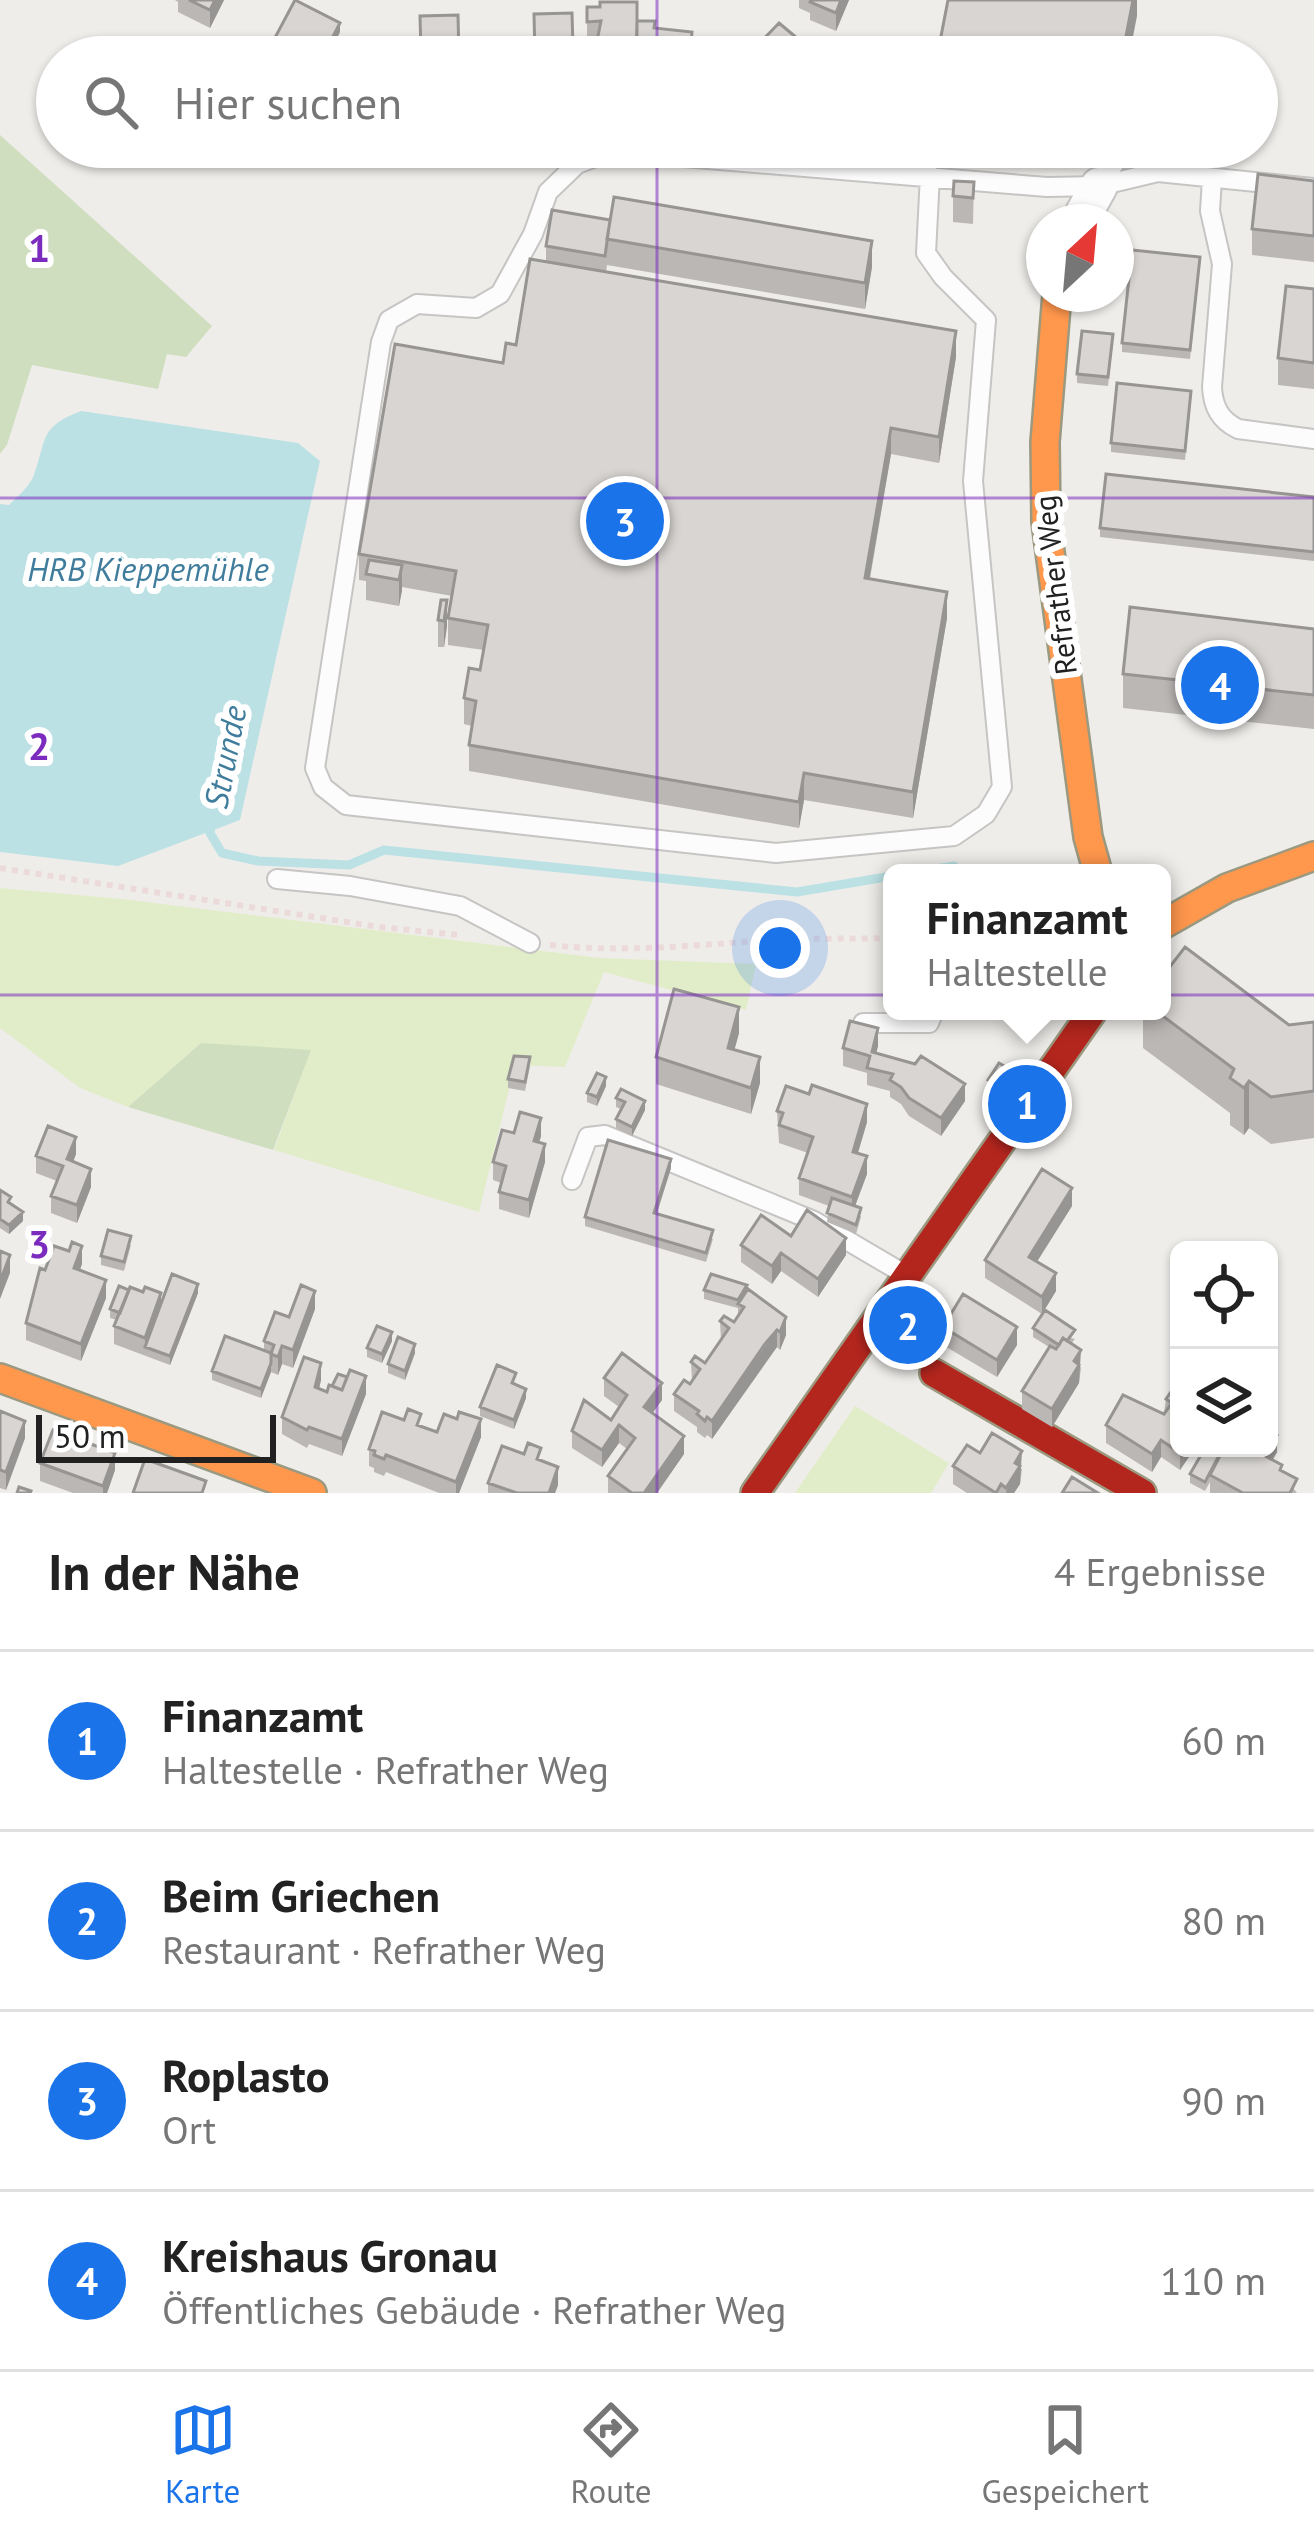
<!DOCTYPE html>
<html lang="de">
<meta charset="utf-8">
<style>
:root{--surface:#fff;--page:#f6f6f6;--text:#222;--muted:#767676;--line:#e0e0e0;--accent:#1a73e8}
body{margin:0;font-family:"PT Sans",sans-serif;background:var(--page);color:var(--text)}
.controls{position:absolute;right:36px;bottom:36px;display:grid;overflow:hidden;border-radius:18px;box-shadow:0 3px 9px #0004}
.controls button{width:108px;height:108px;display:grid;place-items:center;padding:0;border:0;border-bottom:3px solid var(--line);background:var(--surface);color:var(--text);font:60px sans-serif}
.compass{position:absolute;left:1026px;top:204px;width:108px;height:108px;border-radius:50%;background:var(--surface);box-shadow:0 3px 9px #0004;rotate:26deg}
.scale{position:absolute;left:36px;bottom:30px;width:240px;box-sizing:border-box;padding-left:12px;border:6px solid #212121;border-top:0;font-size:33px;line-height:42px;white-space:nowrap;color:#212121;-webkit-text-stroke:9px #fff;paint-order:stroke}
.you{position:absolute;left:780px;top:948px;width:42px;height:42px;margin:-30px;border:9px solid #fff;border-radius:50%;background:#1a73e8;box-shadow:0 0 0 18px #1a73e833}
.badge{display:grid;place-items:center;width:78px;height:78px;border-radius:50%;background:var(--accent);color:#fff;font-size:39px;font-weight:700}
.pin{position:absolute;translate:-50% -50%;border:6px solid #fff;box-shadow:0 3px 12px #0006}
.popup{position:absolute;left:883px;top:864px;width:288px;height:156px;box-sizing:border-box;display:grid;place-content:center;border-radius:18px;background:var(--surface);filter:drop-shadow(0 3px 9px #0005);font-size:39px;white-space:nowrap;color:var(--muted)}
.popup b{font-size:45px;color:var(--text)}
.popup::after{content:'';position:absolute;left:50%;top:100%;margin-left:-24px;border:24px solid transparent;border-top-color:var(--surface)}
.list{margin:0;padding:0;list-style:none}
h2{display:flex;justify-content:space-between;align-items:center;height:156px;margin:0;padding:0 48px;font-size:51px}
h2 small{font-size:39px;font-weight:400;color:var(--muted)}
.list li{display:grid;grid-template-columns:78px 1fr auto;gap:36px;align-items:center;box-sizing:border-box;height:180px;padding:0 48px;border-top:3px solid var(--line)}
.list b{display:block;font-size:45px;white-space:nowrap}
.list p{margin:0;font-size:39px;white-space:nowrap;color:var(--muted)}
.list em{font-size:39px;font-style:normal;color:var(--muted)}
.icon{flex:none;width:66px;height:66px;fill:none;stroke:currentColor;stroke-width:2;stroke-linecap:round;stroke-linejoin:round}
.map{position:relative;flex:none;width:1314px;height:1493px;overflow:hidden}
.search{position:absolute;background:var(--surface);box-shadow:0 3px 9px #0004;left:36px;right:36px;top:36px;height:132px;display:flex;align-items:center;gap:30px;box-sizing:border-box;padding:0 42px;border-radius:66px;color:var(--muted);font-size:45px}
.sheet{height:876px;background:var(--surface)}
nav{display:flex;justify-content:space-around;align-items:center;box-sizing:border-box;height:168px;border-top:3px solid var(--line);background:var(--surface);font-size:33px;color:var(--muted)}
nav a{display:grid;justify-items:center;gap:6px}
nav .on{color:var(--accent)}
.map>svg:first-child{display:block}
</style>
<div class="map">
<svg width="1314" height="1493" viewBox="0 0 1314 1493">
<rect width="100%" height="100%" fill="#efedea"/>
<path fill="#e1edc8" d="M0 888 122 899 600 958 756 964 746 1010 604 972 565 1067 515 1065 479 1212 274 1150 310 1052 201 1043 128 1107 80 1088 0 1028Z
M855 1406 949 1463 931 1493H795Z"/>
<path fill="#cfdebe" d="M0 135 212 326 186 357 167 354 158 389 32 365 7 445 0 454Z
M201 1043 311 1050 273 1150 128 1107Z"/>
<path fill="#bce1e4" d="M81 411 298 443 320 461 240 820 118 866 0 852V504L9 505C18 496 30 486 34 475 47 439 39 427 81 411Z"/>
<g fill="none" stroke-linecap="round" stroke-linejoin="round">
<path stroke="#bce1e4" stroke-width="9" d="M212 819 210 833 222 853 258 861 349 865 384 850 797 892 892 876
M912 873 954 866"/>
<g stroke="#c6c5c4" stroke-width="22">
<path id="lane" d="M930 175 926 253 943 277 986 320 973 481 1002 787 986 814 954 836 776 853 346 805 323 787 315 768 381 342 389 320 417 304 476 308 500 294 533 234 548 192 577 164 611 151 1047 187 1099 186 1158 172 1314 188
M1212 178 1210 211 1222 264 1212 387C1213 407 1220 420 1238 429L1314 439
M1099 186 1126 147
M277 879 350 886 460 906 530 943
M863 1023H929L934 1011
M572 1180 588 1137 605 1135 814 1221 906 1275"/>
</g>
<g stroke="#c6c5c4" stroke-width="40">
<path id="street" d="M1079 222 1099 186"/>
</g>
<g stroke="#9b9980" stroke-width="32">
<path id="slow" d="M1057 294 1045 442 1046 522 1088 837 1098 873
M1162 925 1227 888 1314 856
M0 1378 312 1493"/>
</g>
<g stroke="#9b9980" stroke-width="32">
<path id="jam" d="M934 1373 1142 1493
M755 1493 1093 1011"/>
</g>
<path stroke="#ecdadb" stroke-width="6" stroke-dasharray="6 6" stroke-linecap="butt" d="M0 868 379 927 459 935
M550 945C625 953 697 945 772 940 812 938 852 939 892 938"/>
<use href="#lane" stroke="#fdfcfc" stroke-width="18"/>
<use href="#street" stroke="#fdfcfc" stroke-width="36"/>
<use href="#slow" stroke="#ff974d" stroke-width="27"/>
<use href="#jam" stroke="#b3261e" stroke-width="27"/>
</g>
<path fill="#bab7b5" d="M175 0H224L210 28 178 12V2Z
M799 0H849L836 31 810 20V13L799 8Z
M587 7 637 25 654 28 691 57H596L597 39H587Z
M340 32 327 57 320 54 319 57 270 56V47Z
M1314 181V262L1252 255V229Z
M974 182 973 224 953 222V196Z
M552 210 872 267 865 309 607 265 606 272 956 357 939 463 891 454 870 579 947 618 913 818 804 800 799 828 469 771V745L472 726 464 724V698L480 670 484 650 448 645V618L452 596 402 587 399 606 366 600V581L359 580V554L516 345 546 262V246Z
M1200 266 1190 359 1122 352V343Z
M1314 289V389L1278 385V358Z
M1113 343 1108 386 1077 383V374Z
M1191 400 1185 460 1111 452V443Z
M1314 497V561L1100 537V528Z
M441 600 447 626 444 647H438V620Z
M1314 629V729L1123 708V674Z
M1143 1011H1162L1289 1025 1314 1022V1138L1271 1144 1249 1128 1244 1135 1230 1125V1113L1143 1048Z
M739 1033 734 1050 760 1083 751 1114 656 1084V1057Z
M878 1046 876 1053 965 1101 941 1136 909 1116 901 1104 890 1097V1091L867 1085V1073L843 1066V1048Z
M530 1066 525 1091 508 1088V1079Z
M1006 1076 995 1093 988 1089V1080Z
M606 1086 597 1106 587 1102V1093Z
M616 1098 645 1110 632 1136 616 1128V1119L621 1109 616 1107Z
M777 1111 867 1122 858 1153 867 1174 855 1206 861 1217 856 1234 827 1222 829 1206 799 1195V1178L808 1153 779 1143Z
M514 1133 541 1136 539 1142 545 1162 529 1218 499 1209V1192L501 1183 493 1180V1162Z
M76 1154 73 1162 91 1187 77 1223 51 1213V1196L57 1181 36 1173V1156Z
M671 1168 657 1213 713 1239 706 1262 585 1226V1217Z
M0 1190 23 1221 9 1234 0 1228Z
M1072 1206 1037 1262 1056 1291 1042 1314 985 1278V1260Z
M791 1236 846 1255 818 1297 781 1271 772 1284 741 1262V1245Z
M131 1245 124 1271 101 1265V1256Z
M82 1264 80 1270 106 1298 81 1361 26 1340V1323L45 1270Z
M704 1290 747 1291 786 1335 780 1350 777 1347 765 1362 712 1439 707 1435 705 1438 697 1432V1427L674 1411V1394L692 1381 691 1362 705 1363 721 1340 720 1321 734 1322 738 1315V1308L704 1299Z
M198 1293 170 1365 114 1344V1326L117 1320 110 1318V1309L161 1302Z
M315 1309 293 1368 282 1364 278 1375 271 1372 261 1398 212 1380V1371L264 1350V1341L289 1317Z
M943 1327 1017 1345 997 1377 943 1345Z
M1033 1328 1075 1339 1071 1344 1081 1368 1079 1383 1052 1427 1022 1409V1391L1049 1347 1033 1337Z
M392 1341 382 1363 367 1357V1348Z
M415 1353 405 1380 388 1373V1364Z
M604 1378 662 1400 652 1413 684 1454 657 1493H608V1476L627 1449 619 1443 602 1467 572 1448V1431L611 1420 619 1407 604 1396Z
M321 1380 319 1389 327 1392 366 1394 342 1456 309 1444 307 1448 282 1434V1417Z
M1179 1380 1195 1448 1180 1470 1161 1457 1152 1472 1106 1443V1425L1164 1414 1166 1399Z
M516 1382 515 1384 526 1398 514 1429 480 1416V1407Z
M0 1411 25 1438 6 1490 0 1488Z
M421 1426 437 1432 481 1437 459 1493H439L386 1472 384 1476 374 1472V1468L369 1466V1449Z
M1277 1452 1272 1460 1297 1493H1210V1482L1205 1491 1190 1483V1474Z
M980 1453 1022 1469 1020 1484 1014 1493H967L953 1484V1466Z
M541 1460 558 1485 555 1493H488V1483Z
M40 1463 115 1470 107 1493H73L40 1481Z"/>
<path fill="#979593" d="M215 0H224L210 28V10Z
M841 0H849L836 31V13Z
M1133 0H1137V16L1129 57H1122Z
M340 23V32L327 57V48Z
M872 241V267L865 309V283Z
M956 331V357L939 463V437Z
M891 428V454L865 604V578Z
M402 565V591L399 606V580Z
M947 592V618L913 818V792Z
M447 600V626L444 647V621Z
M804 773V800L799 828V802Z
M739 1007V1033L728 1074V1048Z
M878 1028V1046L872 1070V1052Z
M760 1057V1083L751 1114V1088Z
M1006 1067V1076L995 1093V1084Z
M606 1077V1086L597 1106V1097Z
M1249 1081V1128L1244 1135V1088Z
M965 1084V1101L941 1136V1118Z
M645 1101V1110L632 1136V1127Z
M867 1104V1122L853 1169V1152Z
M541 1118V1136L534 1159V1141Z
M76 1137V1154L67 1177V1159Z
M545 1144V1162L529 1218V1200Z
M867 1156V1174L852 1214V1197Z
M671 1159V1168L654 1222V1213Z
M91 1169V1187L77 1223V1205Z
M1072 1188V1206L1029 1274V1257Z
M23 1212V1221L9 1234V1225Z
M846 1238V1255L818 1297V1279Z
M82 1246V1264L74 1285V1268Z
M781 1253V1271L772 1284V1266Z
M10 1255V1273L0 1299V1282Z
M1056 1273V1291L1042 1314V1297Z
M106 1280V1298L81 1361V1344Z
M198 1284V1293L170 1365V1356Z
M315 1291V1309L293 1368V1350Z
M161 1293V1311L145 1347V1338Z
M786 1317V1335L780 1350V1332Z
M1017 1327V1345L997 1377V1360Z
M777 1330V1347L712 1439V1421Z
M392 1332V1341L382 1363V1354Z
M415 1344V1353L405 1380V1371Z
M282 1346V1364L278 1375V1357Z
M1081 1350 1079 1383 1052 1427V1409Z
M271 1363V1372L261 1398V1389Z
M321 1363V1380L315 1405V1387Z
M366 1376V1394L342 1456V1439Z
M662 1383V1400L644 1425V1407Z
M526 1389V1398L514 1429V1420Z
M481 1419V1437L459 1493H456V1482Z
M25 1421V1438L6 1490V1472Z
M619 1425V1443L602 1467V1450Z
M1277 1435V1452L1265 1474V1456Z
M684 1436V1454L657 1493H644Z
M1161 1440V1457L1152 1472V1454Z
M1183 1448H1195L1180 1470V1453Z
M1022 1451 1020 1484 1014 1493H1006L1015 1463Z
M115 1453V1470L107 1493H103V1486Z
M558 1467V1485L555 1493H549Z"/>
<path fill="#d8d5d2" stroke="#979593" stroke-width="3" d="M189 0H215L210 10Z
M295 0 340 23 327 48 320 45 314 57 298 49 294 57H289L270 47Z
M811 0H841L836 13 810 2Z
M948 0H1133L1122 57H937Z
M600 2H637V55L601 50 596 46 601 21 587 22V7H600Z
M572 13 573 48H588V57H535L534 14Z
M458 15 459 57H431L430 53H421L420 16Z
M637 21H655L654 28 692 32 690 57 652 55 651 57H636Z
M779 23 810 49 803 57H756L751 52Z
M1258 174 1314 181V236L1252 229Z
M954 181 974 182 973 198 953 196Z
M614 197 872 241 865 283 607 239Z
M552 210 610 220 605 256 546 246Z
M1132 250 1200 257 1190 350 1122 343Z
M530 259 956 331 939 437 891 428 865 578 947 592 913 792 804 773 799 802 469 745 476 701 464 698 469 668 480 670 488 625 448 618 456 571 359 554 395 344 503 363 506 343 516 345Z
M1286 286 1314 289V363L1278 358Z
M1082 331 1113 334 1108 377 1077 374Z
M1117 383 1191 391 1185 451 1111 443Z
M1106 474 1314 497V552L1100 528Z
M369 560 402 565 399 580 366 574Z
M441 600H447L444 621 438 620Z
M1130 607 1314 629V695L1123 674Z
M1185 947 1289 1025 1314 1022V1091L1271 1097 1249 1081 1244 1088 1230 1078 1234 1069 1156 1011H1162V977Z
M674 989 739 1007 728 1048 760 1057 751 1088 656 1057Z
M850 1021 878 1028 872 1052 915 1064 921 1056 965 1084 941 1118 909 1098 901 1087 890 1080 893 1074 867 1068 870 1056 843 1048Z
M514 1056 530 1057 525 1082 508 1079Z
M999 1063 1006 1067 995 1084 988 1080Z
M597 1073 606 1077 597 1097 587 1093Z
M812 1085 867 1104 853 1152 867 1156 852 1197 799 1178 813 1137 779 1125 783 1113 777 1111 786 1086 809 1094Z
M621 1089 645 1101 632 1127 616 1119 625 1102 616 1098Z
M520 1112 541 1118 534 1141 545 1144 529 1200 499 1192 506 1166 493 1162 502 1130 514 1133Z
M48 1126 76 1137 67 1159 91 1169 77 1205 51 1196 63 1166 36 1156Z
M608 1140 671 1159 654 1213 713 1230 706 1253 585 1217Z
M1042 1169 1072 1188 1029 1257 1056 1273 1042 1297 985 1260Z
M0 1190 11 1197 8 1202 23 1212 9 1225 0 1219Z
M832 1198 861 1208 856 1225 827 1213Z
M807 1210 846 1238 818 1279 781 1253 772 1266 741 1245 761 1215 791 1236Z
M108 1230 131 1236 124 1262 101 1256Z
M72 1242 82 1246 74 1268 106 1280 81 1344 26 1323 40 1268 45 1270 54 1246 69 1251Z
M0 1251 10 1255 0 1282Z
M172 1274 198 1284 170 1356 145 1347Z
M711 1274 747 1285 738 1300 704 1290Z
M301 1285 315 1291 293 1350 282 1346 278 1357 271 1354 274 1345 264 1341 275 1312 289 1317Z
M119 1286 129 1290 120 1313 110 1309Z
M130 1287 143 1292 145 1287 161 1293 145 1338 114 1326Z
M748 1289 786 1317 780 1332 777 1330 765 1344 712 1421 707 1417 705 1421 697 1414 699 1411 674 1394 684 1380 690 1384 700 1369 691 1362 695 1356 705 1363 729 1328 720 1321 724 1316 734 1322 744 1307 738 1304Z
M963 1294 1017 1327 997 1360 943 1327Z
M1045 1310 1075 1330 1067 1341 1063 1338 1059 1345 1033 1328Z
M377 1326 392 1332 382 1354 367 1348Z
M225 1336 271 1353V1363L261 1389 212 1371Z
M398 1337 415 1344 405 1371 388 1364Z
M1063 1338 1081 1350 1074 1361 1079 1365 1052 1409 1022 1391 1050 1346 1056 1349Z
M622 1353 662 1383 644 1407 684 1436 644 1493H632L608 1476 635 1438 619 1425 602 1450 572 1431 584 1400 611 1420 627 1395 604 1378Z
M304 1357 321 1363 315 1387 327 1392 329 1385 342 1390 350 1370 366 1376 342 1439 309 1427 307 1430 282 1417Z
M497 1365 516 1373 512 1383 526 1389 514 1420 480 1407Z
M338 1374 347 1377 342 1390 332 1386Z
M1179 1380V1448H1183L1180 1453 1161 1440 1152 1454 1106 1425 1123 1395 1164 1414 1172 1403 1166 1399Z
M408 1409 421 1414 417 1425 437 1432 444 1414 457 1419 459 1412 481 1419 456 1482 386 1455 384 1459 374 1455 375 1451 369 1449 382 1412 404 1420Z
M0 1411 25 1421 6 1472 0 1470Z
M53 1430 115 1453 103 1486 40 1463Z
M1269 1430 1277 1435 1265 1456 1282 1465 1280 1470 1297 1479 1290 1493H1243L1210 1475 1224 1448H1269Z
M992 1433 1022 1451 1015 1463 1020 1466 1006 1488 1001 1484 996 1493 953 1466 967 1445 980 1453Z
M528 1443 541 1448 537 1459 558 1467 549 1493H517L488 1483 502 1446 524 1454Z
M1205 1448H1223L1205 1482 1190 1474Z
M145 1459 206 1481 202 1493H133Z
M1072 1477 1098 1493H1062Z
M19 1487 31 1491 30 1493H17Z"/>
<path fill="none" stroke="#7b2cbf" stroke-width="3" stroke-opacity="0.55" d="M657 0V57M657 147V1493M0 498H1314M0 995H1314"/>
<g text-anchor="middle" stroke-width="12" stroke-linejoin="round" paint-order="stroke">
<g font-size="30" fill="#212121" stroke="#fff">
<text transform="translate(1056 585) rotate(-97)" y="10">Refrather Weg</text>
</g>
<g font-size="33" font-style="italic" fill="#407d9d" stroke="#fff">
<text x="148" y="581">HRB Kieppemühle</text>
<text transform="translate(225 757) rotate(-79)" y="12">Strunde</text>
</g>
</g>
<g font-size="39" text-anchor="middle" font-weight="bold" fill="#7b2cbf" stroke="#fff" stroke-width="12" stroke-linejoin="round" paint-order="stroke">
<text x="39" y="262">1</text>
<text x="39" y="760">2</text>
<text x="39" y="1258">3</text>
</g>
</svg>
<div class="controls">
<button><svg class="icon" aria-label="locate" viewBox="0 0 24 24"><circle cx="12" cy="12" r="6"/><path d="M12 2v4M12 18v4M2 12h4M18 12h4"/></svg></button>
<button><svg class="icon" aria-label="layers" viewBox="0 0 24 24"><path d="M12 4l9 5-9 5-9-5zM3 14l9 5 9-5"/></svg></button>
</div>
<svg class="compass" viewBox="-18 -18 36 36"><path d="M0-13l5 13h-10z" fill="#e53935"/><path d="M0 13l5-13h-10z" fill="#767676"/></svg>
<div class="scale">50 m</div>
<div class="you"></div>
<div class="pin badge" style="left:1027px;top:1104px">1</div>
<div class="popup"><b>Finanzamt</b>Haltestelle</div>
<div class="pin badge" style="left:908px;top:1325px">2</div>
<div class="pin badge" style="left:625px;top:521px">3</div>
<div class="pin badge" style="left:1220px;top:685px">4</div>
<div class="search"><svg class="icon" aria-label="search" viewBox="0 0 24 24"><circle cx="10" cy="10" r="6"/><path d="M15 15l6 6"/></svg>Hier suchen</div>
</div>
<section class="sheet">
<h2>In der Nähe<small>4 Ergebnisse</small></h2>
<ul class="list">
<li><span class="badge">1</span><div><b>Finanzamt</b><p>Haltestelle · Refrather Weg</p></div><em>60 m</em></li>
<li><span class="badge">2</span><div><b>Beim Griechen</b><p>Restaurant · Refrather Weg</p></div><em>80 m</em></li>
<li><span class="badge">3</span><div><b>Roplasto</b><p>Ort</p></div><em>90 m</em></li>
<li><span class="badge">4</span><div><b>Kreishaus Gronau</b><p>Öffentliches Gebäude · Refrather Weg</p></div><em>110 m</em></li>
</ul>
</section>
<nav>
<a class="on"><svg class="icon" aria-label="map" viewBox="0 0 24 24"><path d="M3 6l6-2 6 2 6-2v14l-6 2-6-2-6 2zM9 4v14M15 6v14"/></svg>Karte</a>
<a><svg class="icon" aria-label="directions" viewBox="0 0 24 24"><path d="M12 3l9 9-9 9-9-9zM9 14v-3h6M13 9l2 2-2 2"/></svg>Route</a>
<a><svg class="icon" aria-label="saved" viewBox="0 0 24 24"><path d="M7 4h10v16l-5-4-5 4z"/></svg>Gespeichert</a>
</nav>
